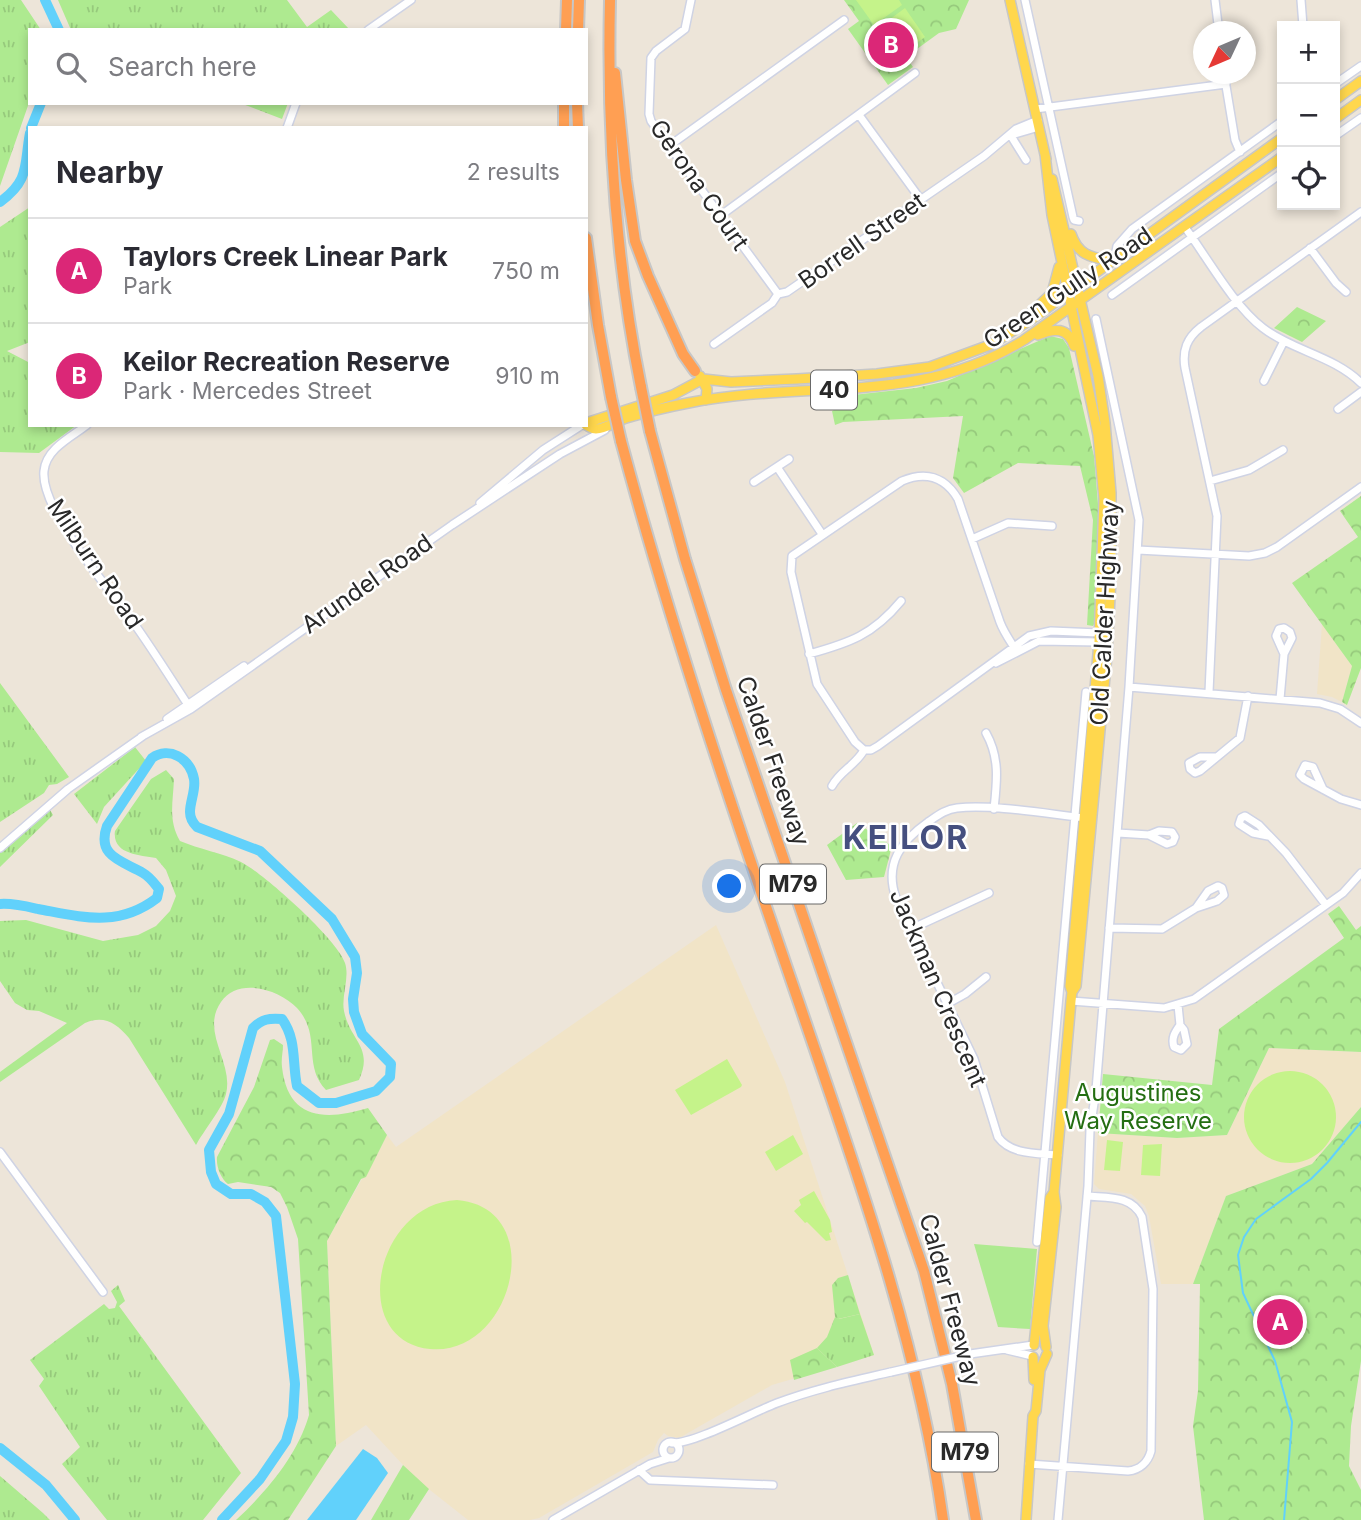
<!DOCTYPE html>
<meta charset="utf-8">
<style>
:root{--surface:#fff;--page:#f2f2f3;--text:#2b2b33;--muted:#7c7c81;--line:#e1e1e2;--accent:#db2777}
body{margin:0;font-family:Inter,sans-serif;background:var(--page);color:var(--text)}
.controls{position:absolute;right:21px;top:21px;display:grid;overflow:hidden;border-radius:0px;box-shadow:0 4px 10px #0003}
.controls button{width:63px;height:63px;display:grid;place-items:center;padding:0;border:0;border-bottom:2px solid var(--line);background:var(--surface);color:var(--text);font:35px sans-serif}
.compass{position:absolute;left:1193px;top:21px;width:63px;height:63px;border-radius:50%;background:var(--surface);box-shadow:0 4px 10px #0003;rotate:226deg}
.you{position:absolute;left:730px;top:887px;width:24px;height:24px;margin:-18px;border:5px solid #fff;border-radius:50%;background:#1a73e8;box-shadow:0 0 0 10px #1a73e833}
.badge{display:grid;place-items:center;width:46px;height:46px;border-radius:50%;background:var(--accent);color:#fff;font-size:23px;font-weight:700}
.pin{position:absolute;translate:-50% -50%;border:4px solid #fff;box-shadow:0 2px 7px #0006}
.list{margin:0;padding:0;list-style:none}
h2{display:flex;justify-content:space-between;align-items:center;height:91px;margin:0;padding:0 28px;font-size:30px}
h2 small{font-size:23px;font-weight:400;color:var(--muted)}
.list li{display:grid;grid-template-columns:46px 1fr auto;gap:21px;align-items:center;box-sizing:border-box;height:105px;padding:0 28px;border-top:2px solid var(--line)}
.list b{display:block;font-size:26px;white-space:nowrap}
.list p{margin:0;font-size:23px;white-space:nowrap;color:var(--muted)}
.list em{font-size:23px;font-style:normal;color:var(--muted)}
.icon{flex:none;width:38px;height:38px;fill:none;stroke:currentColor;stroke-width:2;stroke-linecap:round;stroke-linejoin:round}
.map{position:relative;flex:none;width:1361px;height:1520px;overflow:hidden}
.search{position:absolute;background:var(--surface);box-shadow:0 4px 10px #0003;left:28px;top:28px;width:560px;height:77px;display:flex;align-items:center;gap:18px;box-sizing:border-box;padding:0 24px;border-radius:0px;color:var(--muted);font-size:26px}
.panel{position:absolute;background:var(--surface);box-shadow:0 4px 10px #0003;left:28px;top:126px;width:560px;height:301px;border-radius:0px}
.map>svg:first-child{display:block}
</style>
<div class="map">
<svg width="1361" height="1520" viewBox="0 0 1361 1520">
<defs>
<pattern id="grass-tufts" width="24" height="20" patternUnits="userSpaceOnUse" patternTransform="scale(1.75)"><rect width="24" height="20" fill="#aeea90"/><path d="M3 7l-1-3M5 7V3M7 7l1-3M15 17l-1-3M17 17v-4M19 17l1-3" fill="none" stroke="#96c97c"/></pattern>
<pattern id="forest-crowns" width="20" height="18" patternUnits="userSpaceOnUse" patternTransform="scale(1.75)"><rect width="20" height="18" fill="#aeea90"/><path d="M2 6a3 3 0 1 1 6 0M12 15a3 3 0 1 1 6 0" fill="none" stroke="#96c97c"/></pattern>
</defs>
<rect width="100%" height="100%" fill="#ede5d9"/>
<path fill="#f1e4c7" d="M1322 624 1352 666 1342 702 1332 697 1317 694Z
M716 925 785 1082 874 1355 772 1385 679 1438 668 1436 664 1433 658 1440 653 1452 539 1518 530 1520H468L416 1479 366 1425 336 1446 327 1241 362 1179 366 1176 387 1135 396 1147Z
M1269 1048 1361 1052V1107L1312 1164 1226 1196 1193 1284H1161L1149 1216 1145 1206 1131 1194 1099 1189 1094 1184 1098 1133 1177 1138 1227 1135Z"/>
<path fill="url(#grass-tufts)" d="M0 0H21L41 30H30V100L0 186Z
M58 0H287L307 27 331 10 350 30H71Z
M240 103H288L282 119Z
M30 207V342L7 351 30 363V425H77L39 453 0 452V227Z
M0 683 69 777 57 784 49 785 44 793 0 822Z
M135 747 146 761 104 807 97 824 74 794Z
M166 770 174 779C173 803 168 820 180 841 199 849 222 853 241 862 263 873 338 940 345 963 350 978 341 996 344 1011 350 1041 374 1047 359 1080L326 1090C302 1065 322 1035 297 1008 279 989 238 977 221 1002 200 1032 234 1062 226 1094 223 1107 203 1132 196 1145L129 1038C116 1023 104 1015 85 1023L0 1082V1072L67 1023 39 1011 27 1010 15 1003 0 981V921L26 920 103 941 138 935 156 926 170 911 176 896 166 870 156 858C139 855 112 854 115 831L151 779Z
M50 810 53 815 0 867V853Z
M118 1285 125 1301 119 1306 241 1473 203 1520H107L62 1464 80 1447 39 1386 44 1379 30 1360 104 1304 109 1309 115 1308 117 1302 111 1291Z
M860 1314 874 1355 837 1367 817 1348 827 1337 835 1317 839 1319Z
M403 1465 429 1489 409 1520H371Z
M0 1476 43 1513 50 1520H0Z"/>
<path fill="url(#forest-crowns)" d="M844 0H969L956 29 939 33 906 57 913 67 888 85 848 29 859 21Z
M1297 307 1326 321 1302 342 1274 328Z
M1050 336 1063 339 1069 348 1094 456 1098 504V617L1093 626 1087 625 1093 520 1080 466 1018 463 964 493 953 478 963 416 843 422 835 425 832 411 846 404 853 395 916 388 947 381Z
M1361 496V668L1347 705 1342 702 1352 666 1292 583 1358 537 1340 511Z
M857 823 892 846 884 877 846 880 827 845Z
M1339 906 1356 930 1361 926V1052L1269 1048 1227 1135 1177 1138 1098 1133 1103 1074 1212 1085 1219 1029 1344 938 1328 914Z
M274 1039 283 1045C283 1052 281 1059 282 1067 288 1120 325 1121 368 1108L387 1135 366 1177 361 1179 327 1241 336 1446 288 1520H236C267 1491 297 1456 309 1415L298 1239 287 1207 280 1193 271 1187 238 1182 228 1184C221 1179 216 1166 217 1157L254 1087 270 1040Z
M1361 1107V1361L1351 1426 1349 1466 1361 1490V1520H1204L1193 1426 1198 1391 1200 1284H1193L1226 1196 1312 1164Z
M848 1275 860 1314 838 1319 835 1317 832 1285 838 1278Z
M817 1348 837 1367 794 1380 790 1360Z"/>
<path fill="#aeea90" d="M974 1244 1037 1249 1030 1329 998 1327Z"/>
<path fill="#c5f38a" d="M856 0H899L902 5 874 25Z
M905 8 925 37 897 57 877 29Z
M727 1059 742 1085 741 1087 691 1115 675 1090Z
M1244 1117a46 46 0 1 1 92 0a46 46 0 1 1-92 0Z
M793 1135 803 1154 776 1171 765 1152Z
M1107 1140 1123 1142 1120 1171 1104 1170Z
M1162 1144 1160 1176 1141 1175 1143 1145Z
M814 1191 830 1220 832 1232 829 1233 831 1240 826 1241 807 1222 805 1223 794 1211 801 1205 799 1200Z
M457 1200C550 1208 513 1357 430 1349 348 1341 374 1204 457 1200Z"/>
<path fill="#61d1fb" d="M363 1449 377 1458 388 1473 356 1520H307Z"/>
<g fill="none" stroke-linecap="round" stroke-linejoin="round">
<path stroke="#61d1fb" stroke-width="2" d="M1284 1520 1292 1422 1275 1361 1243 1293 1238 1255 1244 1237 1256 1219 1311 1179 1327 1163 1361 1122"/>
<path stroke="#61d1fb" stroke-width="10" d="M45 0 59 30
M31 128 41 103
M0 202C30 180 24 166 30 133
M0 904C13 903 25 906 38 909 82 917 118 928 157 898L159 889C154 883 150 877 143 873 123 861 96 857 107 826L152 758C169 746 190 758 194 779 196 790 190 801 190 812 190 819 193 823 197 827L260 851 332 919 355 957 357 973 353 999 354 1012 362 1034 391 1064 390 1077 376 1091 336 1103H319L297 1086C292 1062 297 1040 282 1019 269 1018 262 1019 253 1028L229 1114 209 1150 211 1172 216 1184 231 1194H251L265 1202 276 1216 295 1384 293 1417 286 1441 260 1479 222 1520
M0 1448 46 1485 75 1520"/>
<g stroke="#cfd3e4" stroke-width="10">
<path id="minor" d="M691 0 685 29 656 51 651 58 649 114 651 121 778 294
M1025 0 1073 217 1074 220 1079 221
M1215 0 1219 32
M1301 0 1303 26
M368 30 411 0
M1224 74 1235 140 1240 152
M1335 84 1361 66
M1035 109 1226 84
M859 115 921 200
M287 128 296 103
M1015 134 1039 127
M1011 136 1026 160
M1335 136 1361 118
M669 146 844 20
M720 216 915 73
M1184 226C1207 257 1233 305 1263 328 1293 351 1334 356 1361 383
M1310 248 1336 283 1346 292
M1115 257 1117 246 1132 229 1282 121
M778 294 787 292 984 156 1016 129 1038 120
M1112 295 1282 173
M714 344 772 303 778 294
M1264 381 1284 341
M1338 409 1361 392
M87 425C71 437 46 449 44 471 40 510 110 589 133 622 153 650 171 679 190 708
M777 467 822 534
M1210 481 1249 470 1283 450
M754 482 789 459
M480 503 543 450 582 425
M972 539 1008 523 1052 526
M1138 550 1249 556 1265 553 1277 547 1361 487
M1284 628 1290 632 1292 638 1284 654 1276 636 1279 629Z
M1017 652C1011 642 1004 633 1000 622L958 499C945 477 926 471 902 481L792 556 791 572 817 684 855 742 864 750H871L878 746 1029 636 1051 631 1099 633
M809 654C849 643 873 635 901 601
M996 663 1039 641 1099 642
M1129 687 1320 703 1340 709 1361 723
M1209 692 1217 516 1185 368C1182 350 1187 338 1201 327L1361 212
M1280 699 1284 654
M167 719 244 666
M986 733C1000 758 997 781 994 809
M141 737 191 709 452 525 560 454 605 430
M1216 757H1200L1189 763 1190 769 1195 773 1200 771 1240 738 1248 696
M832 786C840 771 856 765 864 750
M1323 789 1313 767 1305 765 1300 775 1304 779 1341 799 1361 805
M1118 833 1149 835 1159 831 1172 832 1175 837 1173 842 1167 844 1149 835
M1268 836 1253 833 1239 824 1241 818 1245 816 1259 825 1286 853 1326 905
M0 848 68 789 143 736
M1109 928 1162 929 1196 908 1217 901 1224 895 1222 888 1218 886 1208 891 1196 908
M911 929 989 893
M1071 1001 1164 1008 1194 999 1343 893 1361 873
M947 1004 965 994 986 977
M1178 1005 1180 1025 1184 1030 1187 1044 1181 1050 1174 1047C1171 1038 1175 1032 1180 1025
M0 1152 103 1292
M1058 1155C1037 1153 1011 1155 998 1137L974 1059 896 898C884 864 901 841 928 822 937 816 946 809 957 808 993 804 1048 814 1085 818
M1037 1242 1086 692
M1007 1350 1032 1356
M970 1354 1033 1345
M663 1450a8 8 0 1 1 16 0a8 8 0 1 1-16 0Z
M672 1443C694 1444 753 1412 777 1403 814 1389 852 1381 891 1372
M1029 1464 1128 1471C1140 1470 1148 1462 1151 1451L1153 1289 1142 1217C1132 1195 1108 1198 1087 1196
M639 1470 650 1480 773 1485
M553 1520 650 1464 669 1458
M1058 1520 1088 1186 1090 1130 1096 1090 1129 687 1139 520 1096 319"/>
</g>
<g stroke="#c7c7c7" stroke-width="12">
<path id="major" d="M1010 0 1046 159
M1335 100 1361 81
M1335 119 1361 100
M1052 179 1098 376 1105 423 1111 493V577L1107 655 1076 986 1072 992
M1071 234C1078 255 1090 257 1110 261
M1031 313 1052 293 1059 267
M1038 335C1054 328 1068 327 1074 346
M700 376 707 389 706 400
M586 423 673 395 703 379 731 382 797 379 877 374 930 367 990 345 1032 319 1282 138
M586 425C590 427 592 429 596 429 605 429 617 421 626 418 646 412 667 407 688 403 806 379 916 407 1024 340L1282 157
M1034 1345 1050 1198 1054 1192 1071 1001 1072 992 1070 986 1099 642 1104 499 1098 435 1052 215 1045 154
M1046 1347 1043 1326 1056 1207 1054 1192
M1033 1357 1034 1380
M1026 1520 1033 1416 1036 1411 1040 1370 1047 1354"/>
</g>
<g stroke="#c7c7c7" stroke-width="14">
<path id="highway" d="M610 0C607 131 615 259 641 387
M566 30 567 0
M578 30 579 0
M615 73 626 180 635 241 648 276 683 354 695 371
M564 103V128
M577 103 578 128
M586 238 598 325 611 397
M650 431 685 559 726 690 924 1271 952 1384 976 1520
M621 441C672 631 735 817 799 1003 857 1173 918 1341 943 1520"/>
</g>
<use href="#minor" stroke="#fff" stroke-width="7"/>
<use href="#major" stroke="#ffd74d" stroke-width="9"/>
<use href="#highway" stroke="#ff9f53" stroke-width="10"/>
<g stroke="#cfd3e4" stroke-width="10" stroke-linecap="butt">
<path id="minor-bridge" d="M891 1372 970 1354"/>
</g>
<g stroke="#c7c7c7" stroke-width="14" stroke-linecap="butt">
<path id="highway-bridge" d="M641 387 650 431
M611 397 621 441"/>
</g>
<use href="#minor-bridge" stroke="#fff" stroke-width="7"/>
<use href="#highway-bridge" stroke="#ff9f53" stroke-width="10"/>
</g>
<g text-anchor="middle" stroke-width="5" stroke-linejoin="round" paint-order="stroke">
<g fill="#fff" stroke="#696969" stroke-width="2">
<rect x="811" y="370.5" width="46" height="39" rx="5"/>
<rect x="760" y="864.5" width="66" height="39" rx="5"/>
<rect x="932" y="1432.5" width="66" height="39" rx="5"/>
</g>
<g font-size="23" font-weight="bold" fill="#292929">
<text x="834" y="398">40</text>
<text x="793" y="892">M79</text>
<text x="965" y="1460">M79</text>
</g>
<g font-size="24" fill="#292929" stroke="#fff">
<text transform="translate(699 185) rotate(55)" y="8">Gerona Court</text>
<text transform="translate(862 241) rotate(-35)" y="8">Borrell Street</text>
<text transform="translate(1068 288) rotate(-34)" y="8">Green Gully Road</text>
<text transform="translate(95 564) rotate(56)" y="8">Milburn Road</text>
<text transform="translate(367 584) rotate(-35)" y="8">Arundel Road</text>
<text transform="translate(1105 613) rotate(-87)" y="8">Old Calder Highway</text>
<text transform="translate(773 761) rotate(71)" y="8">Calder Freeway</text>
<text transform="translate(938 988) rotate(67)" y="8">Jackman Crescent</text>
<text transform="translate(950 1300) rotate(75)" y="8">Calder Freeway</text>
</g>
<g font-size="24" fill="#246e12" stroke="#fff">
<text x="1138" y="1101">Augustines<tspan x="1138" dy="28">Way Reserve</tspan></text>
</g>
<g font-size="32" font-weight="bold" letter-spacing="2" fill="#454f7f" stroke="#fff">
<text x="906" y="849">KEILOR</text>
</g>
</g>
</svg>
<div class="controls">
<button>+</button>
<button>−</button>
<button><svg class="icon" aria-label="locate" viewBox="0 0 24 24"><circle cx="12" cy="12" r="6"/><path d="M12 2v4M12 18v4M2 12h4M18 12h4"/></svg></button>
</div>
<svg class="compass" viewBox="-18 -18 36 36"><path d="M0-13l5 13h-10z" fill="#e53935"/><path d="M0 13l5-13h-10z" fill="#7c7c81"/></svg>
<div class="you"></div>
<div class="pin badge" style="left:1280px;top:1322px">A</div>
<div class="pin badge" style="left:891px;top:45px">B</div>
<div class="search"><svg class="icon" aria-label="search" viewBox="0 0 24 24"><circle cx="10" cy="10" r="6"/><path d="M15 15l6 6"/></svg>Search here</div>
<section class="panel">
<h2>Nearby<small>2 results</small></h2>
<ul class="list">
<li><span class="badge">A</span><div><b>Taylors Creek Linear Park</b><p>Park</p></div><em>750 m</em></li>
<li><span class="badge">B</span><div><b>Keilor Recreation Reserve</b><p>Park · Mercedes Street</p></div><em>910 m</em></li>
</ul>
</section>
</div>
